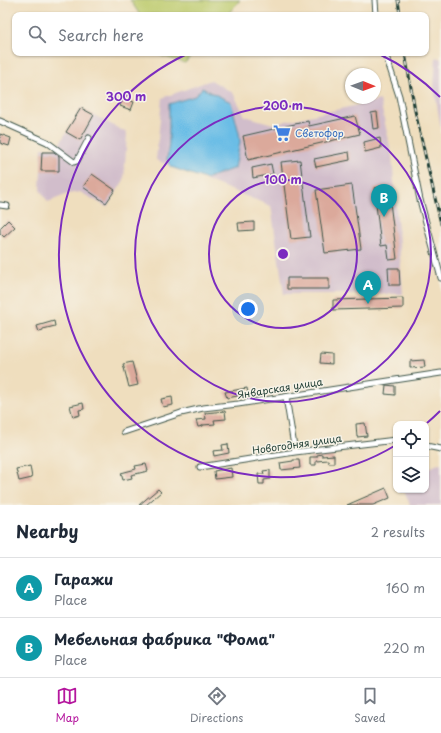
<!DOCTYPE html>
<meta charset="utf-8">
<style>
:root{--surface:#fff;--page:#f6f6f7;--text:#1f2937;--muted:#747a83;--line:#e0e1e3;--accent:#b5179e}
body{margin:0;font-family:"Playpen Sans",sans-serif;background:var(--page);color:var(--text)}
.controls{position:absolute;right:12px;bottom:12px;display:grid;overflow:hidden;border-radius:8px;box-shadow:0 1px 3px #0004}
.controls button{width:36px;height:36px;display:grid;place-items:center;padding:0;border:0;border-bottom:1px solid var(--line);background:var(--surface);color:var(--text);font:20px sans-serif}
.compass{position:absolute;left:345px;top:68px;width:36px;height:36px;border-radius:50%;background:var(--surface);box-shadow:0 1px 3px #0004;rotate:91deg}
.you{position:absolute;left:248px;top:309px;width:14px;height:14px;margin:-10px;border:3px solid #fff;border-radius:50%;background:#1a73e8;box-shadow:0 0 0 6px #1a73e833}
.badge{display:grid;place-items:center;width:26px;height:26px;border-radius:50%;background:var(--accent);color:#fff;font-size:13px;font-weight:700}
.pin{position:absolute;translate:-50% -33px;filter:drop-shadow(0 1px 2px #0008)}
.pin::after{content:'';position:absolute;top:21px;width:14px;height:12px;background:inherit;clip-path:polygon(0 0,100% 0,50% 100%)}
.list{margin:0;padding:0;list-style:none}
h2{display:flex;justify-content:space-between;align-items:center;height:52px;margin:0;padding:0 16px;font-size:17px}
h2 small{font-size:13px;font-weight:400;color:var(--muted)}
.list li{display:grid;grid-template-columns:26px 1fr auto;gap:12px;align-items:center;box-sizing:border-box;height:60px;padding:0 16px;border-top:1px solid var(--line)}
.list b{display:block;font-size:15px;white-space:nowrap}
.list p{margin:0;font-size:13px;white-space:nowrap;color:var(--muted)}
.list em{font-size:13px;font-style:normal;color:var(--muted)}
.icon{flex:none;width:22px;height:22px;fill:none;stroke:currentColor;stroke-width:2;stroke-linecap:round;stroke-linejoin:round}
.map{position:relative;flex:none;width:441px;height:505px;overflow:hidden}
.search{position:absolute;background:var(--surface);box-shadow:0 1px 3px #0004;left:12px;right:12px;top:12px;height:44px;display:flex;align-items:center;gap:10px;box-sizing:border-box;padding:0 14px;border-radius:8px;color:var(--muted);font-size:15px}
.sheet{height:172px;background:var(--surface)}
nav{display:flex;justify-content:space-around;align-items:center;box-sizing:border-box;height:56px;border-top:1px solid var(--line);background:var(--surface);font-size:11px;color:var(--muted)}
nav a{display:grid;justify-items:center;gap:2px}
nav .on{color:var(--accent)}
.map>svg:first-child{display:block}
</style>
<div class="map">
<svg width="441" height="505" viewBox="0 0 441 505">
<rect width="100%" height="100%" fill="#f7f3e8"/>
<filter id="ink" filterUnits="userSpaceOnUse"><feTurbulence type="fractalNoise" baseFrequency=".025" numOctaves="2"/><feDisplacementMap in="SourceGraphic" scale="8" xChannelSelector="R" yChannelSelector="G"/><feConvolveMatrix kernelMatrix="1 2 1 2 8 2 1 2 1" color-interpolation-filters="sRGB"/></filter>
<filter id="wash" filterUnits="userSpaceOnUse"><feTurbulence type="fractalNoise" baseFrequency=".012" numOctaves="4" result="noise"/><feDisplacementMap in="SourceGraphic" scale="16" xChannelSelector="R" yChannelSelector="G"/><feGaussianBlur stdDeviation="0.9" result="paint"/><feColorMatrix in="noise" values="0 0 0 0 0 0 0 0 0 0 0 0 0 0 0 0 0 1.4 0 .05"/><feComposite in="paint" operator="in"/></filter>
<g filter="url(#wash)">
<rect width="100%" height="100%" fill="#efdebe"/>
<path fill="#d1bdcb" d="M436 57 441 59V129L434 87Z
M211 80 233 93 245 116 273 124 380 100 392 156 403 294H284L271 206 156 160 162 98Z
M81 108 127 133 124 180 107 207 80 192 68 194 48 202 40 190 42 148H57Z
M441 463V505H410L404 490H426V469Z"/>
<path fill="#bdcb6d" stroke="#6e8450" d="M130 0H240L227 15H140Z
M153 53H194L185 63Z"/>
<path fill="#6bbde6" stroke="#457d8d" d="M202 88 231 102 239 133 240 142 235 168 205 179 171 167 167 160 169 143V104L195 96Z"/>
<g id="blocks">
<path fill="#dba99b" d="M123 98 134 102 131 110 120 106Z
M81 108 94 115 80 140 66 132Z
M377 112 379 128 373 129 371 113Z
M355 116 360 134 248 160 243 136 308 121 309 126Z
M0 134 11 138 9 146 0 143Z
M380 138 381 148 365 152 364 142Z
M42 152H54L59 156V171H41Z
M349 152 350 160 316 167 314 159Z
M300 160 310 237 291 239 281 162Z
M271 164 273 174 253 178 252 168Z
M92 174 115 190 106 203 83 187Z
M352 185 361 249 325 253 316 190Z
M388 186 397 259 389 260 387 245 381 246 374 188Z
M8 220 15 227 4 237 0 233V228Z
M254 222V230L239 231 238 223Z
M388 268H399L400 285H389Z
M287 278H329V289H287Z
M403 298V308L333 310V300Z
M54 321 55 326 43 329V331L39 332 37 326Z
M321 354 332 355V364L320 363Z
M424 360 425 367 410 368V361Z
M132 362 138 385 129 387 123 364Z
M386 385 395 386V395L385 394Z
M247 388 248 394 227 398 225 392Z
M172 397 173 405 163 407 161 399Z
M83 403 84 409 79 410 80 415 73 417 70 406Z
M225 411 226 419 214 420 215 424 203 425V426L198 427 196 420 206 419 205 413Z
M365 423 367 436 357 437 356 424Z
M228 444 229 453 214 456 213 451 223 450 222 445Z
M322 454V456L334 455V463H329L328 460 316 461V465H310V457H317V455Z
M293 460H299L300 468 281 470 280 463 293 461Z
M146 464 148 471 131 475 132 478 123 480 121 473 136 469 135 466Z
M30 466 32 478 19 481 16 469Z
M231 468 232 477 215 479 214 471Z
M270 470V479L264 480V484H259L258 474H264L263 471Z
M386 488 390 498 373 505H347Z
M158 489 161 492 146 505H139Z"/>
</g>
</g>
<g filter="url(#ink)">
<use href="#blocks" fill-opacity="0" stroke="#3e5549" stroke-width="1"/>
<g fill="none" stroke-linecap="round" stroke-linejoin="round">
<g stroke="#3e5549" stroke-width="7">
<path id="street" d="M375 0 376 15
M385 53 399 96 420 200 441 278
M0 121 47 142 74 162 77 161 89 138
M0 205 7 206
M286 397 295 452
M124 432 181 413 203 408 238 404 441 373
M426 446 441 449
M200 467 295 452 396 440"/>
</g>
<use href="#street" stroke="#fff" stroke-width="5"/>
<g stroke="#1f3d34" stroke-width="3">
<path id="rail" d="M398 0 400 15
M405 53 415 111 441 224"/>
</g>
<use href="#rail" stroke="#f7f3e8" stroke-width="1.5" stroke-dasharray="4.5" stroke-linecap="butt"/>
</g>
</g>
<g fill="none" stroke="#7b2cbf" stroke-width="2">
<circle cx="283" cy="254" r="74"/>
<circle cx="283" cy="254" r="148"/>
<path d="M440 411A222 222 0 0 1 427 423M396 445A222 222 0 1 1 187 54M379 54A222 222 0 0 1 440 97"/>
</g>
<defs>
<g id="supermarket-bare" transform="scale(1.38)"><path d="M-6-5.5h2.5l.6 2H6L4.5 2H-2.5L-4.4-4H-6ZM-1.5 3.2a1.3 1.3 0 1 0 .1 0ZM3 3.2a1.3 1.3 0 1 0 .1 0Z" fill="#3f7fe0" stroke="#f7f3e8" stroke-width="2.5" paint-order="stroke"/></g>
</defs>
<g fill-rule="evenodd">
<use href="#supermarket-bare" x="282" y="133"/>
</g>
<g text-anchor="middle" stroke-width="3" stroke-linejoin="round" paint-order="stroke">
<g font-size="10" fill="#366cbe" stroke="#f7f3e8" text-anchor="start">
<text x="295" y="137">Светофор</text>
</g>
<g font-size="10" fill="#1f3d34" stroke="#f7f3e8">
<text transform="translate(280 388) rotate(-9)" y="4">Январская улица</text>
<text transform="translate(297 444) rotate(-8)" y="4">Новогодняя улица</text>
</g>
</g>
<circle cx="283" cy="254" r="6" fill="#7b2cbf" stroke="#f7f3e8" stroke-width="2"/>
<g font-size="12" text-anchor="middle" font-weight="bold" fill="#7b2cbf" stroke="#f7f3e8" stroke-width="3" stroke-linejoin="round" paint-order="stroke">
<text x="126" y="101">300 m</text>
<text x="283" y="110">200 m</text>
<text x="283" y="184">100 m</text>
</g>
</svg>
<div class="controls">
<button><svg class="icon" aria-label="locate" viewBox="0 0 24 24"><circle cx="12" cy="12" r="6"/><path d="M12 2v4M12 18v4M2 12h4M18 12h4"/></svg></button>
<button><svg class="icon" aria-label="layers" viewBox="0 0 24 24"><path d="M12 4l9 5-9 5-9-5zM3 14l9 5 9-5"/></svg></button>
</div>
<svg class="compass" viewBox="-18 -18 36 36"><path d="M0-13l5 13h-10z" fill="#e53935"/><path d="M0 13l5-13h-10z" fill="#747a83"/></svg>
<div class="you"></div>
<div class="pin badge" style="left:368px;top:304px;background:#0f9aa8">A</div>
<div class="pin badge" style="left:384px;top:217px;background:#0f9aa8">B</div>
<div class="search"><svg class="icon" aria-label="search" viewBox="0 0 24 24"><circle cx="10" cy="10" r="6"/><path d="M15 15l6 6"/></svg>Search here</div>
</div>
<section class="sheet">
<h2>Nearby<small>2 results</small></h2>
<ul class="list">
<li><span class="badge" style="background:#0f9aa8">A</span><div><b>Гаражи</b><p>Place</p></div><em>160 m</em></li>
<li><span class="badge" style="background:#0f9aa8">B</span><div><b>Мебельная фабрика &quot;Фома&quot;</b><p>Place</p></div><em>220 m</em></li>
</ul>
</section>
<nav>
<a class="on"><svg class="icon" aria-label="map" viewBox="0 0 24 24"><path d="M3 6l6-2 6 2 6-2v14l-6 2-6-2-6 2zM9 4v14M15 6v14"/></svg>Map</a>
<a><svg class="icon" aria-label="directions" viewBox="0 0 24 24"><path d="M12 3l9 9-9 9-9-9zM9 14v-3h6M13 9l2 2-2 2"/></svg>Directions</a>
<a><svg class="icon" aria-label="saved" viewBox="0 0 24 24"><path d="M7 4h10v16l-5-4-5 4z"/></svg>Saved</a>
</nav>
